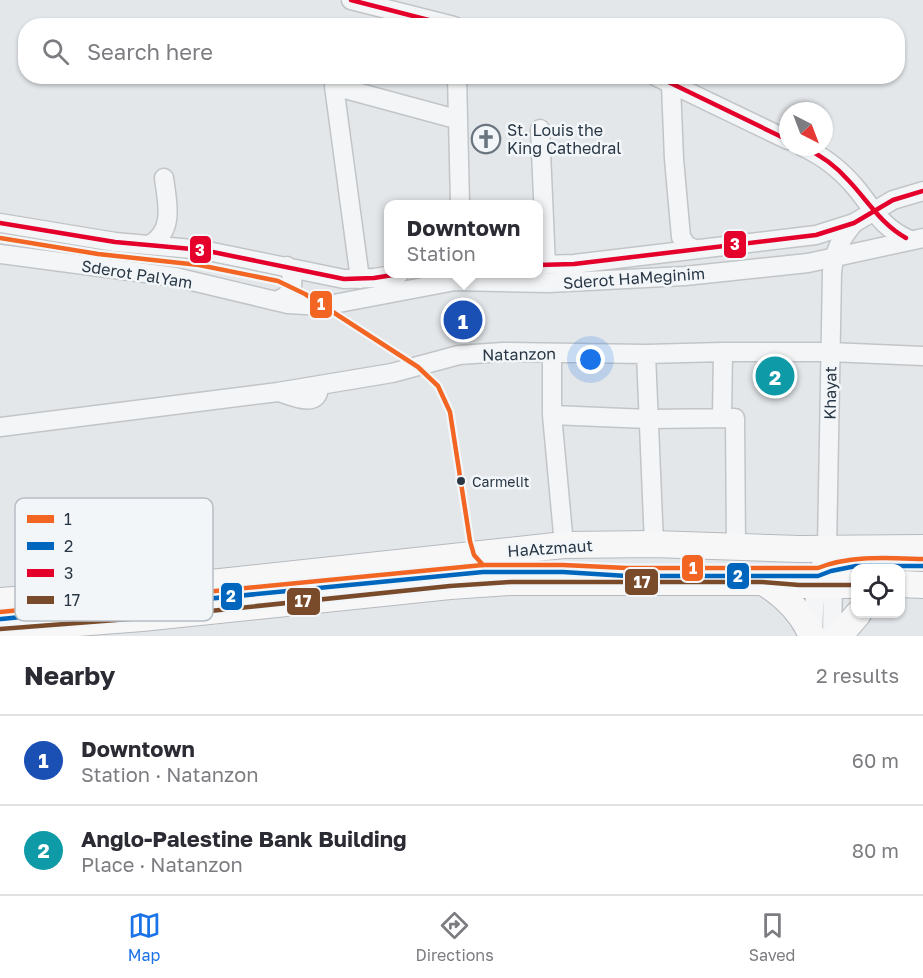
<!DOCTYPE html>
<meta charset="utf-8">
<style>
:root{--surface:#fff;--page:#f7f7f7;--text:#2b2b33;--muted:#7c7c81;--line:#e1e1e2;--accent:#1a73e8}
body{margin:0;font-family:"Golos Text",sans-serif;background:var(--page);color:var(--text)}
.controls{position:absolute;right:18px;bottom:18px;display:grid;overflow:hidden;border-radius:12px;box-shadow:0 2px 4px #0004}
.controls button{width:54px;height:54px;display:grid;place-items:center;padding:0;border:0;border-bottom:2px solid var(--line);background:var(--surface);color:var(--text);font:30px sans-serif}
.compass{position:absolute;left:779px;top:102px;width:54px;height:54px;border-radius:50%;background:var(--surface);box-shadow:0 2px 4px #0004;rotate:138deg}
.you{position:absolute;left:591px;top:360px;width:21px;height:21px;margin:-15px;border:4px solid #fff;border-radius:50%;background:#1a73e8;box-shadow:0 0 0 9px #1a73e833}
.badge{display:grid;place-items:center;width:39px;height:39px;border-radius:50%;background:var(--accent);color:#fff;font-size:20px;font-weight:700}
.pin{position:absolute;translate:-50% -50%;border:3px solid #fff;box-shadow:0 2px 6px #0006}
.popup{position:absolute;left:384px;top:200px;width:159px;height:78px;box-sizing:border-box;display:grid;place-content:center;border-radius:12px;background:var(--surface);filter:drop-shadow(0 2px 4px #0005);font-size:20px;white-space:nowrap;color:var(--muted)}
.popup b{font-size:22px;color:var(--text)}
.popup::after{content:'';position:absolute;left:50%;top:100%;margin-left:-12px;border:12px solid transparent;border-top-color:var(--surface)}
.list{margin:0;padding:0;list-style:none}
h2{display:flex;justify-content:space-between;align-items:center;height:78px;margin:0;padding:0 24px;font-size:26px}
h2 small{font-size:20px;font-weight:400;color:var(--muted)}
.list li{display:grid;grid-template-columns:39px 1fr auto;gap:18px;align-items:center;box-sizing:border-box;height:90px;padding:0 24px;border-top:2px solid var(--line)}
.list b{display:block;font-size:22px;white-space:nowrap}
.list p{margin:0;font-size:20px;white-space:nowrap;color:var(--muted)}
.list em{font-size:20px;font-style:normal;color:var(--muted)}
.icon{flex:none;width:33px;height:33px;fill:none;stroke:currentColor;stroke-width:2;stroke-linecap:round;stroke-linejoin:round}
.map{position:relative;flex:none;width:923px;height:636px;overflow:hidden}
.search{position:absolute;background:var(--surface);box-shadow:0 2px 4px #0004;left:18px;right:18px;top:18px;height:66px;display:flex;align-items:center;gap:15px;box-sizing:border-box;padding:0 21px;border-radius:24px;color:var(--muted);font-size:22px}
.sheet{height:258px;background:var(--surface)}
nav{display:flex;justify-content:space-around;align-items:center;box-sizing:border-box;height:84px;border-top:2px solid var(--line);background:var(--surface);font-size:16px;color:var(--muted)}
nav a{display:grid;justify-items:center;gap:3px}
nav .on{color:var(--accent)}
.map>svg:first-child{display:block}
</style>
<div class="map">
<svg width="923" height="636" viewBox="0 0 923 636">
<rect width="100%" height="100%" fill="#e4e7ea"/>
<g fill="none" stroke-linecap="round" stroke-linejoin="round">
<g stroke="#c2c5c8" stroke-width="21">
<path id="minor" d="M351 0 454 26
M457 76 460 204
M655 76 788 140
M671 85 674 159 681 237 687 246 695 249
M540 129 546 265
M803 147C825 157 841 170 856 188 874 210 882 228 910 240
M0 223 115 242 203 250 344 279 374 278 399 274
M151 244C175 229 167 202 164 178
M0 254 175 277 288 304 323 306 455 281 548 283 685 276 808 263 923 238
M538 265 574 264 816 235 854 223 893 200 923 191
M360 279 334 86 456 119
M274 301C293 297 297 282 287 266
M552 353V415L564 545
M646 354 654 544
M282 393C296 398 320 408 319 385
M552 415 648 419 735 418 736 548
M722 417 723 352
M0 427 278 392 392 373 459 355 503 352 646 354 723 352H830L923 356
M827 548 833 585 832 636
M813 636C814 604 814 578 827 548L832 272C834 251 841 238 854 223"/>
</g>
<g stroke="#b6babe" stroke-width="28">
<path id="highway" d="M763 582C784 595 802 612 812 636
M900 584 923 585
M0 601 146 590 564 545 654 544 799 549 923 548
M0 629 142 618 450 586 511 582H762L799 585H856
M839 636 858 614"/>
</g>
<use href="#minor" stroke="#f3f5f6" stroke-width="18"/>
<use href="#highway" stroke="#f7f7f8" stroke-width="26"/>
<g stroke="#f2f6f9" stroke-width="9">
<path id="bus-1" d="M0 238 98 254 199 265 278 281 305 294 418 367 438 386 450 412 470 541 474 555 483 565
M0 612 483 565H563L627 568H818C851 555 888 558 923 559"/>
</g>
<g stroke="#f2f6f9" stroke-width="9">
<path id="bus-2" d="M1 619 483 572H563L627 576H818L831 571 856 566H923"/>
</g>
<g stroke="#f2f6f9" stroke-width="9">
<path id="bus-3" d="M351 0 452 26
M656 76 788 140
M803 147C821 155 836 166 849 181 868 201 881 224 906 238
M0 223 115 242 203 250 344 279 374 278 399 274
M538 265 574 264 816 235 854 223 893 200 923 191"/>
</g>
<g stroke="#f2f6f9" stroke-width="9">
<path id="bus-4" d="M0 629 142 618 450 586 511 582H762L799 585H856"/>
</g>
<use href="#bus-1" stroke="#f26522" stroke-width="4.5"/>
<use href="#bus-2" stroke="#0065bd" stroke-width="4.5"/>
<use href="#bus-3" stroke="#e4002b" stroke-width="4.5"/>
<use href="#bus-4" stroke="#7a4b2a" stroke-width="4.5"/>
</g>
<defs>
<g id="church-ring" transform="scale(1.5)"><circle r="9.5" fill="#f2f6f9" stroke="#6a757f" stroke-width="1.5"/><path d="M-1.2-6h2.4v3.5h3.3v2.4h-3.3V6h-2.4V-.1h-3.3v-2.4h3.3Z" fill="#6a757f"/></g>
</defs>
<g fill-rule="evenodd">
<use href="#church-ring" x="486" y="139"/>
</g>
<circle fill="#293745" stroke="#f2f6f9" stroke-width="2" cx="461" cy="481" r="5"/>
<g text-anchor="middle" stroke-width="5" stroke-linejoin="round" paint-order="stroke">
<g font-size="14" fill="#293745" stroke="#f2f6f9" text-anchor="start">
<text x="472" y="487">Carmelit</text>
</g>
<g font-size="16" fill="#293745" stroke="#f2f6f9" text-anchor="start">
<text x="507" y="136">St. Louis the<tspan x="507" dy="18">King Cathedral</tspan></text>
</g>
<g font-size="16" fill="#293745" stroke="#f2f6f9">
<text transform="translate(137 274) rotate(9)" y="6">Sderot PalYam</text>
<text transform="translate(634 278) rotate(-4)" y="6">Sderot HaMeginim</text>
<text transform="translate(519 354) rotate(-1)" y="6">Natanzon</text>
<text transform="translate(830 393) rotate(-89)" y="6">Khayat</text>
<text transform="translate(550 548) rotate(-4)" y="6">HaAtzmaut</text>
</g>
</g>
<rect x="15" y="498" width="198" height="123" rx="9" fill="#f2f6f9" stroke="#b6bdc3" stroke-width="1.5"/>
<rect x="27" y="515" width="27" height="8" fill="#f26522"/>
<rect x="27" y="542" width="27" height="8" fill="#0065bd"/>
<rect x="27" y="569" width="27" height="8" fill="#e4002b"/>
<rect x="27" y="596" width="27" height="8" fill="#7a4b2a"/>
<g font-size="16" fill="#293745">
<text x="64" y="525">1</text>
<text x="64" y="552">2</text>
<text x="64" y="579">3</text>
<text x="64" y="606">17</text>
</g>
<g stroke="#f2f6f9" stroke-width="2">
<rect x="723" y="230" width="24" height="29" rx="6" fill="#e4002b"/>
<rect x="189" y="235" width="23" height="29" rx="6" fill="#e4002b"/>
<rect x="309" y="290" width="24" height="29" rx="6" fill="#f26522"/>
<rect x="681" y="554" width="23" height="28" rx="6" fill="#f26522"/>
<rect x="726" y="562" width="24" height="28" rx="6" fill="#0065bd"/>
<rect x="624" y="568" width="35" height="28" rx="6" fill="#7a4b2a"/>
<rect x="220" y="582" width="23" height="29" rx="6" fill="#0065bd"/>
<rect x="286" y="587" width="35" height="29" rx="6" fill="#7a4b2a"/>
</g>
<g font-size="16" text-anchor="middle" font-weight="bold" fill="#fff">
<text x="735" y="250">3</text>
<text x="200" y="256">3</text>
<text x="321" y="310">1</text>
<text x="693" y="574">1</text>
<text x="738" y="582">2</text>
<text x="642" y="588">17</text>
<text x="231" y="602">2</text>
<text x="303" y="607">17</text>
</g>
</svg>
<div class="controls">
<button><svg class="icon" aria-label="locate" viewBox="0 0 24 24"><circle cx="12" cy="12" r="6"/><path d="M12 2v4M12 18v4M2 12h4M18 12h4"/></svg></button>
</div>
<svg class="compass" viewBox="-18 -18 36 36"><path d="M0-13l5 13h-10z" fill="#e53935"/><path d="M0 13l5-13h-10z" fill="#7c7c81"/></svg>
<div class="you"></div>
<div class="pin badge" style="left:463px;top:320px;background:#1a4fb4">1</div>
<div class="popup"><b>Downtown</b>Station</div>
<div class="pin badge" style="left:775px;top:376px;background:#0f9aa8">2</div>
<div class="search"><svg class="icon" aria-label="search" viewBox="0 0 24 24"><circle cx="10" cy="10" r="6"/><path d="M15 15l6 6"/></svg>Search here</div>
</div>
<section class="sheet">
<h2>Nearby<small>2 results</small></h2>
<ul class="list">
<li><span class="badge" style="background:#1a4fb4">1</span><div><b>Downtown</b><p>Station · Natanzon</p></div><em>60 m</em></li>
<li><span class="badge" style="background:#0f9aa8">2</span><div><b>Anglo-Palestine Bank Building</b><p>Place · Natanzon</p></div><em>80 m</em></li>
</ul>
</section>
<nav>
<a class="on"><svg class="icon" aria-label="map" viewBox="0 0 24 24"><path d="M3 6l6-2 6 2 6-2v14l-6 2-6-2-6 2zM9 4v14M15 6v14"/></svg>Map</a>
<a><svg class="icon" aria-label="directions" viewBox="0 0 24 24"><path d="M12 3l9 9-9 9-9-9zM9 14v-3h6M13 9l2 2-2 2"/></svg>Directions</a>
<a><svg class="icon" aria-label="saved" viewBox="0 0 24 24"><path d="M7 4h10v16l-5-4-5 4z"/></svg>Saved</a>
</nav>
